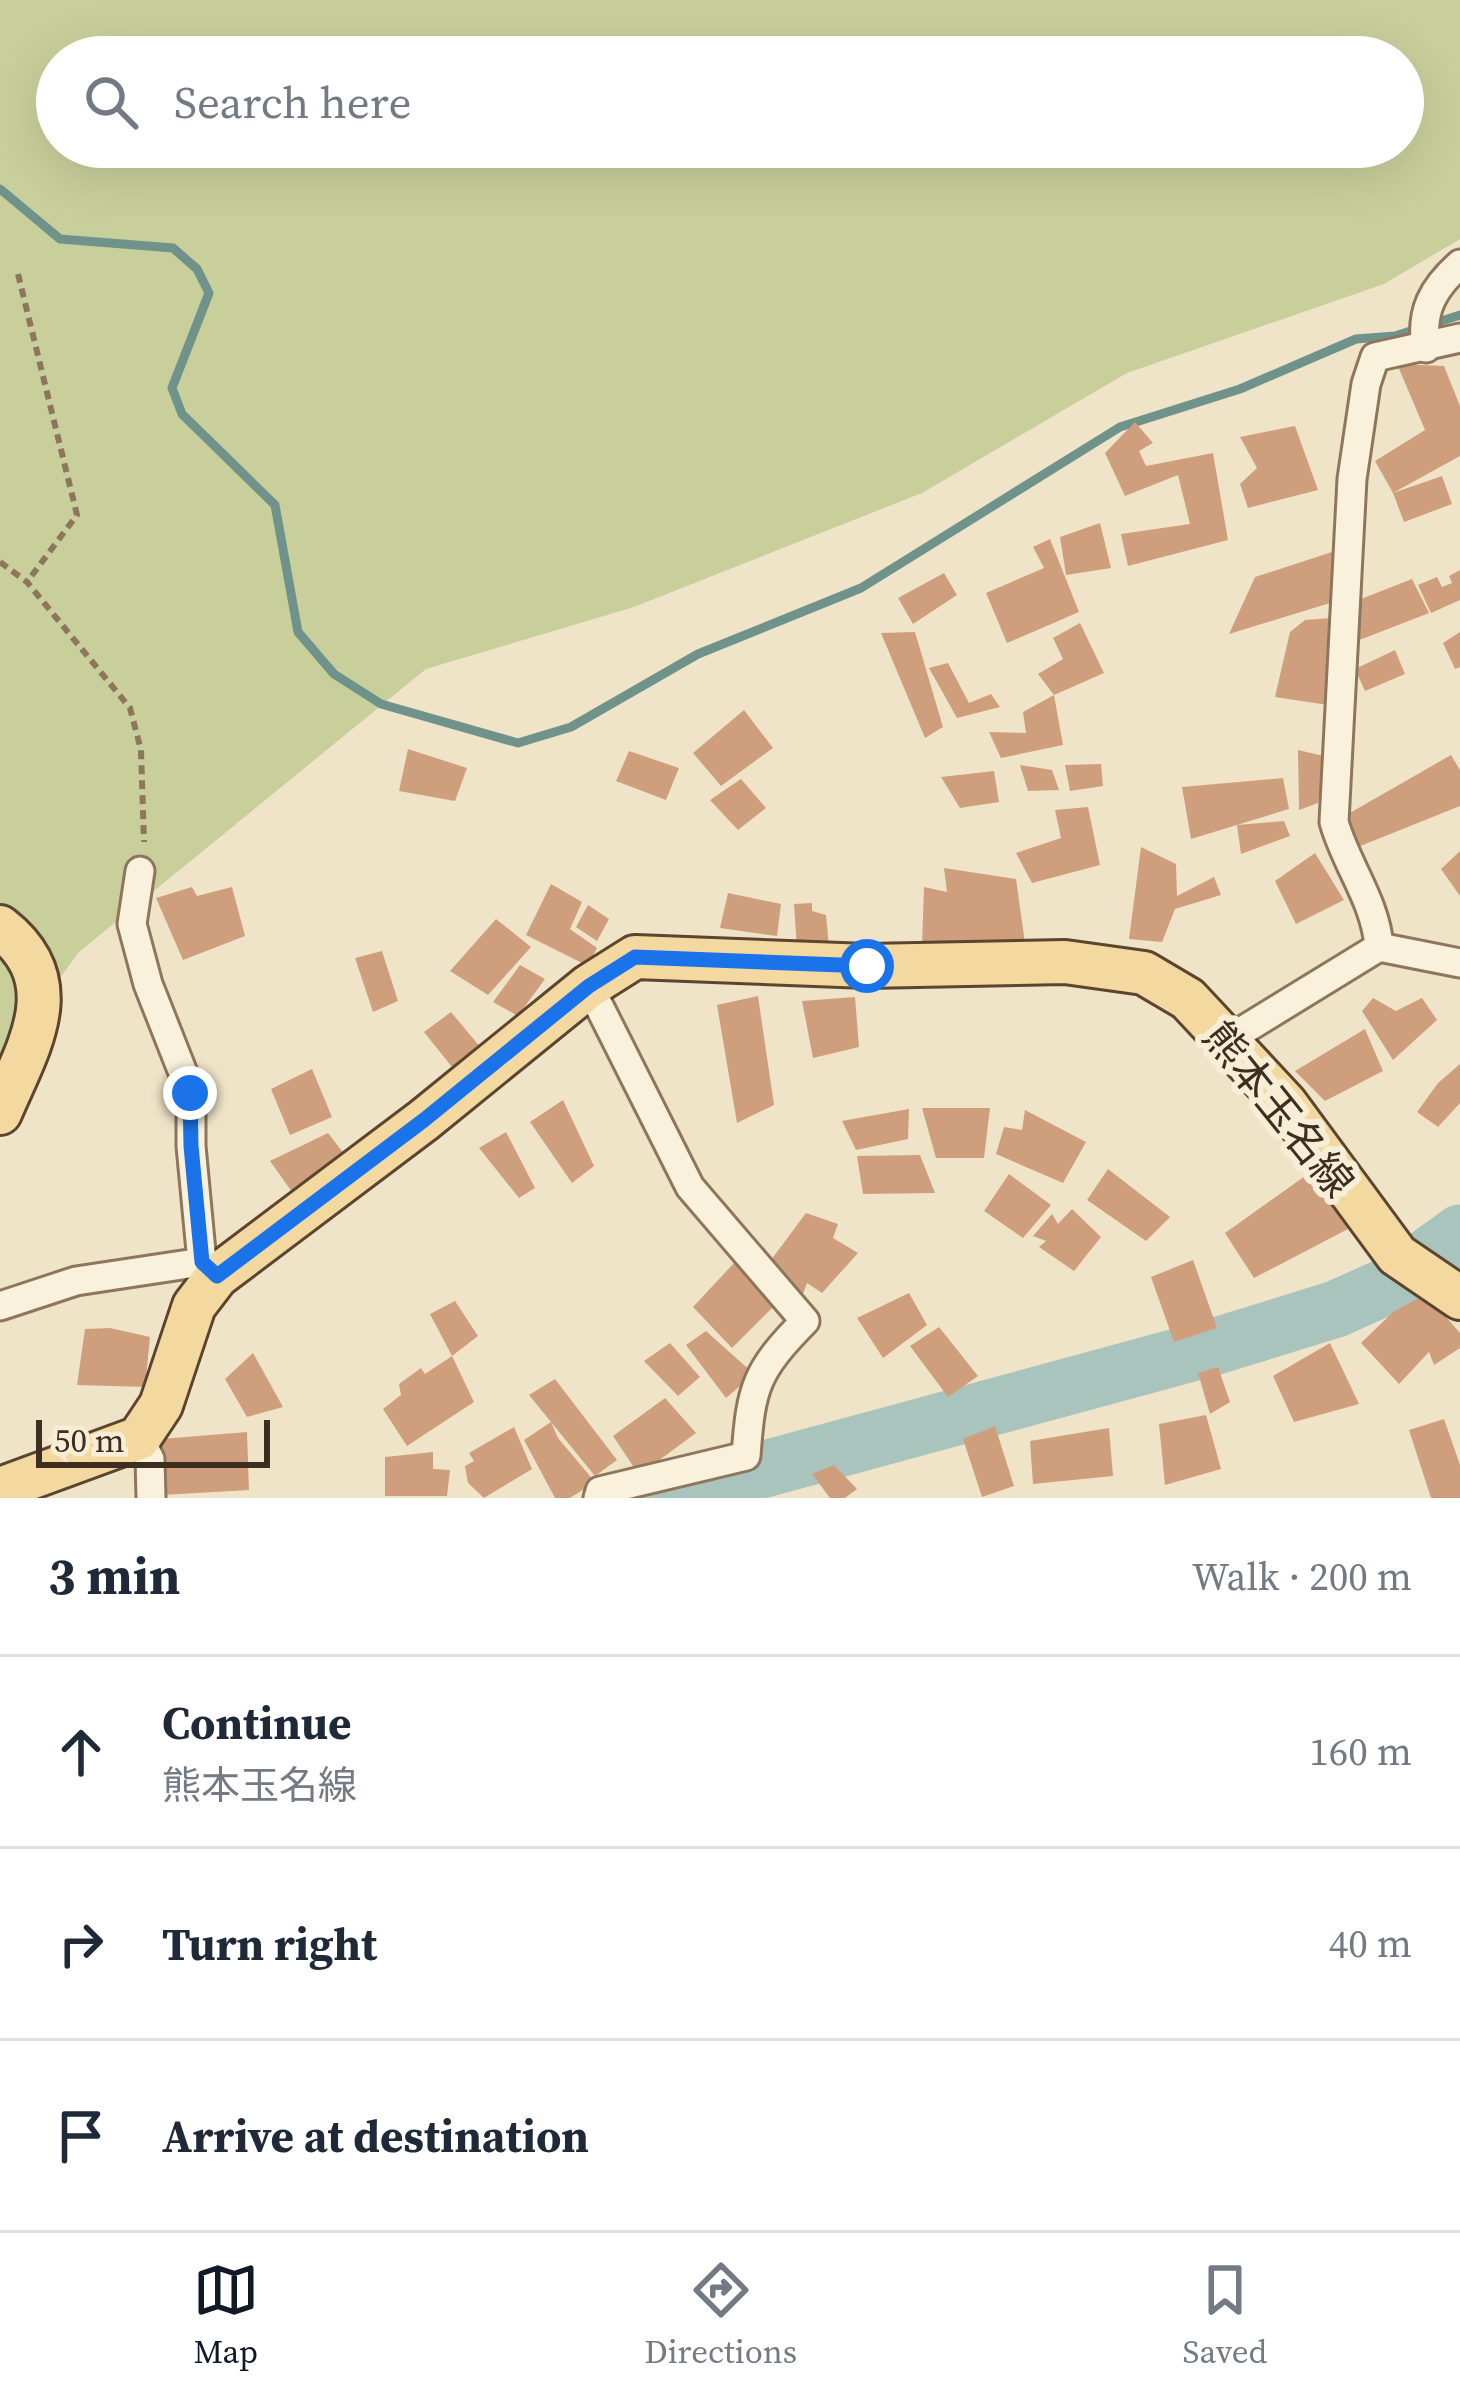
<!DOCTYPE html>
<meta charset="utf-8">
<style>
:root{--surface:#fff;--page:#f2f2f3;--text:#1f2937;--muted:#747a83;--line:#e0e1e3;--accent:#111827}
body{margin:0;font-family:"Source Serif 4","Noto Sans JP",serif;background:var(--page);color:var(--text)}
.scale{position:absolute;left:36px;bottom:30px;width:234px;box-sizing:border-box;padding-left:12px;border:6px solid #3d2e20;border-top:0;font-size:33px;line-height:42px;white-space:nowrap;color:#3d2e20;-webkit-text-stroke:9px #f7eed8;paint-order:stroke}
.stop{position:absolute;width:36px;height:36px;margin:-27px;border:9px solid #1a73e8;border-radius:50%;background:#fff}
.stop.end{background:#1a73e8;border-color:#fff;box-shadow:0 3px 12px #0008}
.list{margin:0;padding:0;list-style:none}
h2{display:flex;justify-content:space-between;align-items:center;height:156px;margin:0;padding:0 48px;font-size:51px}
h2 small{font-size:39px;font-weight:400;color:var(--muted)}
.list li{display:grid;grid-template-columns:78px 1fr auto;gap:36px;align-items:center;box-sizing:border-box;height:192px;padding:0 48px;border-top:3px solid var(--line)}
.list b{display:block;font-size:45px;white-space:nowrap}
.list p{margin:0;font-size:39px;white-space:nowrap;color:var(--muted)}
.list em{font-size:39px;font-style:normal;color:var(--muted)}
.icon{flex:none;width:66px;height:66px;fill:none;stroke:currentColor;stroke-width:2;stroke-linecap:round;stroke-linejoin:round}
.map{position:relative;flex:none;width:1460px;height:1498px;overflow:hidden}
.search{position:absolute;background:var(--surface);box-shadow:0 12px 48px #0002;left:36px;right:36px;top:36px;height:132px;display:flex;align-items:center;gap:30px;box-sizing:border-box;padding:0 42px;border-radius:66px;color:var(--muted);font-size:45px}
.sheet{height:732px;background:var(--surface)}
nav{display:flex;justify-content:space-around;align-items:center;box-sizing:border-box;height:168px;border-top:3px solid var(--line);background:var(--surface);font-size:33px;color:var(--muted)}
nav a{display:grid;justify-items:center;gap:6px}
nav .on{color:var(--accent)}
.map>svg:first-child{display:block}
</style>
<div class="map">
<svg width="1460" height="1498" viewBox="0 0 1460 1498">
<rect width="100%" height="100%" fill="#f0e4c8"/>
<path fill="#c9cf9b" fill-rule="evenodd" d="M0 0H1460V239L1384 284 1127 373 922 493 634 607 426 669 79 952 0 1059ZM57 57H1403V147H57Z"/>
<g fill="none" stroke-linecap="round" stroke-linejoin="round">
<path stroke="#6f938a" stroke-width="9" d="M0 189 60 239 173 248 197 269 209 293 172 388 182 414 275 505 298 632 334 674 381 704 518 743 571 727 698 654 861 588 1120 427 1240 389 1356 339 1395 336 1460 315"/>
<path stroke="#a9c4bc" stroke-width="57" d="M658 1498 1210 1348 1336 1309 1387 1286 1460 1233"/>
</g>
<path fill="#cf9f7d" d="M1397 364 1444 366 1460 406V456L1393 493 1375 461 1425 430Z
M1135 422 1153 443 1139 451 1146 466 1213 453 1228 540 1128 566 1121 534 1190 524 1178 475 1125 496 1105 453Z
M1295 426 1318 490 1248 508 1240 484 1257 468 1240 437Z
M1442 476 1452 504 1404 522 1393 493Z
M1100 523 1111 568 1066 575 1060 537Z
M1050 539 1079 612 1007 643 986 593 1044 568 1033 547Z
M1332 552 1330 603 1229 634 1255 577Z
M1460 570V600L1431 613 1418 585 1437 577 1442 587 1452 583 1449 576Z
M944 573 957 595 913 624 898 598Z
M1412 579 1429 613 1357 641 1361 599Z
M1331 618 1328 705 1275 697 1290 632 1305 620Z
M1080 623 1104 673 1054 695 1063 745 1001 758 989 732 1026 733 1023 712 1054 695 1038 674 1063 659 1053 638Z
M915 632 943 727 925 738 881 633Z
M1460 632V667L1455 669 1443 643Z
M1395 650 1405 674 1365 691 1355 669Z
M948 663 969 703 991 694 1000 707 957 718 929 668Z
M744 710 773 748 721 786 693 753Z
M408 749 467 768 455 801 399 791Z
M1298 750 1328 757 1318 803 1299 810Z
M629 751 679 768 666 800 616 781Z
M1451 755 1460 770V806L1343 853 1334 822Z
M1101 764 1103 786 1070 791 1065 765Z
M1020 765 1052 770 1059 790 1028 791Z
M994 771 999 802 960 808 941 777Z
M1283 778 1289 809 1191 839 1182 787Z
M741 779 766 808 738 830 710 800Z
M1088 807 1100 865 1032 883 1016 853 1061 838 1055 810Z
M1284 821 1290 836 1241 854 1237 825Z
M1141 847 1176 864 1177 896 1214 877 1221 895 1175 909 1162 942 1129 939Z
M1460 851V896L1441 869Z
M1315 853 1344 900 1296 924 1275 881Z
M944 868 1016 879 1025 943 922 946 924 887 947 892Z
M551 884 582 902 570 929 597 948 588 966 526 935Z
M192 887 197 896 232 887 245 936 183 960 156 898Z
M728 893 781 904 777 936 720 928Z
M812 903V911L826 915 829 946 797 949 794 904Z
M588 905 609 919 597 941 576 927Z
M496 919 531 947 488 995 450 971Z
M382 951 398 1001 373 1012 355 958Z
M520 965 545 979 518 1016 493 1002Z
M758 996 774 1105 737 1123 717 1005Z
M855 997 859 1047 813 1058 802 1001Z
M1373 998 1396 1011 1422 998 1437 1020 1393 1060 1362 1011Z
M451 1012 481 1048 452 1067 424 1032Z
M1365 1029 1383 1071 1325 1101 1295 1071Z
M1460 1064V1103L1438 1127 1417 1112 1438 1083Z
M312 1069 332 1117 290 1135 271 1089Z
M563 1100 594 1166 572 1183 530 1122Z
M922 1108H990L984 1158H936Z
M909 1109 908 1139 856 1150 842 1121Z
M1025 1110 1086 1142 1063 1183 996 1154 1004 1127 1022 1130Z
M506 1132 535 1188 519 1198 479 1148Z
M328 1133 352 1164 297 1199 270 1161Z
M920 1155 935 1193 863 1194 857 1156Z
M1108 1169 1170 1217 1146 1241 1087 1200Z
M1312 1171 1348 1229 1254 1278 1225 1233Z
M1009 1174 1051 1205 1023 1238 984 1211Z
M1072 1209 1101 1237 1074 1271 1039 1247 1046 1241 1033 1236 1052 1214 1058 1224Z
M806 1213 838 1224 833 1238 858 1253 822 1293 807 1283 803 1294 779 1277 771 1260Z
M1193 1260 1217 1328 1174 1342 1151 1277Z
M735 1262 777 1303 732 1348 693 1307Z
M909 1293 927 1325 883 1358 857 1318Z
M1426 1294 1460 1333V1348L1434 1365 1429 1352 1399 1384 1361 1343 1393 1312Z
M455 1301 478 1336 452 1356 430 1314Z
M939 1327 978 1376 948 1397 910 1346Z
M110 1328 150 1337 145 1387 77 1385 85 1329Z
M706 1331 754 1374 726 1398 686 1345Z
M670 1343 700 1377 678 1396 644 1361Z
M1330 1343 1359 1404 1294 1422 1273 1376Z
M253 1353 283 1407 247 1417 225 1379Z
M452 1356 474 1402 407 1446 383 1409 401 1395 399 1384 421 1368 425 1374Z
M1218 1367 1230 1402 1210 1414 1198 1373Z
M555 1379 617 1460 595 1476 551 1422 558 1438 595 1482 570 1498H555L524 1440 551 1422 529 1395Z
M665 1398 696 1433 639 1475 613 1436Z
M1206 1415 1221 1469 1165 1485 1159 1424Z
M1444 1419 1460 1465V1498H1431L1409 1430Z
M995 1426 1014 1486 982 1497 963 1439Z
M514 1427 532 1469 484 1498 468 1483 465 1466 474 1461 469 1453Z
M1109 1428 1113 1476 1033 1484 1030 1441Z
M247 1432 249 1490 162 1495 161 1439Z
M433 1452V1469L450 1470 447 1496H385V1457Z
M834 1465 857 1489 845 1498H830L812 1474Z"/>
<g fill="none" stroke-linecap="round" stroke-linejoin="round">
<g stroke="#8d765c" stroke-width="33">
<path id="street" d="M1426 348C1420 311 1433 288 1460 264
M140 871 132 924 148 984 191 1093V1146L202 1262 217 1276
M1379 947C1376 902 1346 865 1334 822L1352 479 1366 384 1375 357 1460 338
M589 986 690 1187 805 1321C756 1371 751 1386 746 1456L600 1491 598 1498
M1229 1039 1379 947 1460 963
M0 1306 76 1281 202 1262
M139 1438 150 1459 151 1498"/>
</g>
<g stroke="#5b4430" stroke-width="48">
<path id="primary" d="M0 927C71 982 28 1047 0 1113
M0 1489 139 1438 161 1405 194 1306 217 1276 424 1120 589 986 635 957 867 966 1065 962 1144 973 1188 999 1285 1103 1397 1255 1460 1298"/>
</g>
<path stroke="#8d765c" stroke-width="6" stroke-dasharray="9 6" stroke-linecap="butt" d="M18 274 77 515 27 582
M0 562 27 582 130 708 141 750 144 842"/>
<use href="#street" stroke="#faf1dc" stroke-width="27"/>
<use href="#primary" stroke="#f3d9a0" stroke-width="42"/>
</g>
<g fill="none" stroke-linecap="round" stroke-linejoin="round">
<path stroke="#1a73e8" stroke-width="15" d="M190 1093 191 1146 202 1262 217 1276 424 1120 589 986 635 957 867 966"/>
</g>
<g text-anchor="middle" stroke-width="12" stroke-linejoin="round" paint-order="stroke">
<g font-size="42" fill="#3d2e20" stroke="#f7eed8">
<text transform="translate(1279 1109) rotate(51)" y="15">熊本玉名線</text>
</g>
</g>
</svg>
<div class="scale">50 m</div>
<div class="stop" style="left:867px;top:966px"></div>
<div class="stop end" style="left:190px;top:1093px"></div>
<div class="search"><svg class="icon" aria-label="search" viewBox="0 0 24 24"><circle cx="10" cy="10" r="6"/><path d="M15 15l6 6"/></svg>Search here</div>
</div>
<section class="sheet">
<h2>3 min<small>Walk · 200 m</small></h2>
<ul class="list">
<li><svg class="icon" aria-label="ahead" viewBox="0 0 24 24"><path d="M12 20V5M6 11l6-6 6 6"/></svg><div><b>Continue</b><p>熊本玉名線</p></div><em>160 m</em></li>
<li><svg class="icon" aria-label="right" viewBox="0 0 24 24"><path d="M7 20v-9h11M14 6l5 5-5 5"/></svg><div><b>Turn right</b></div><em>40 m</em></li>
<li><svg class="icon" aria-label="arrive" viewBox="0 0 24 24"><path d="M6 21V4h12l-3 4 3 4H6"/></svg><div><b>Arrive at destination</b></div></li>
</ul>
</section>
<nav>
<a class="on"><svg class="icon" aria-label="map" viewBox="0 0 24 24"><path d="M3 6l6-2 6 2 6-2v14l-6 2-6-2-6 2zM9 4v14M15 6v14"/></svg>Map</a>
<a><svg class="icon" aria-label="directions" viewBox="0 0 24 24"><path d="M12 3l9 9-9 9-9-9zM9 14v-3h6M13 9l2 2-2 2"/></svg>Directions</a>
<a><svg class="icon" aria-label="saved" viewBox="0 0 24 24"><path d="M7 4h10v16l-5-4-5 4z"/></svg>Saved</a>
</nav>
